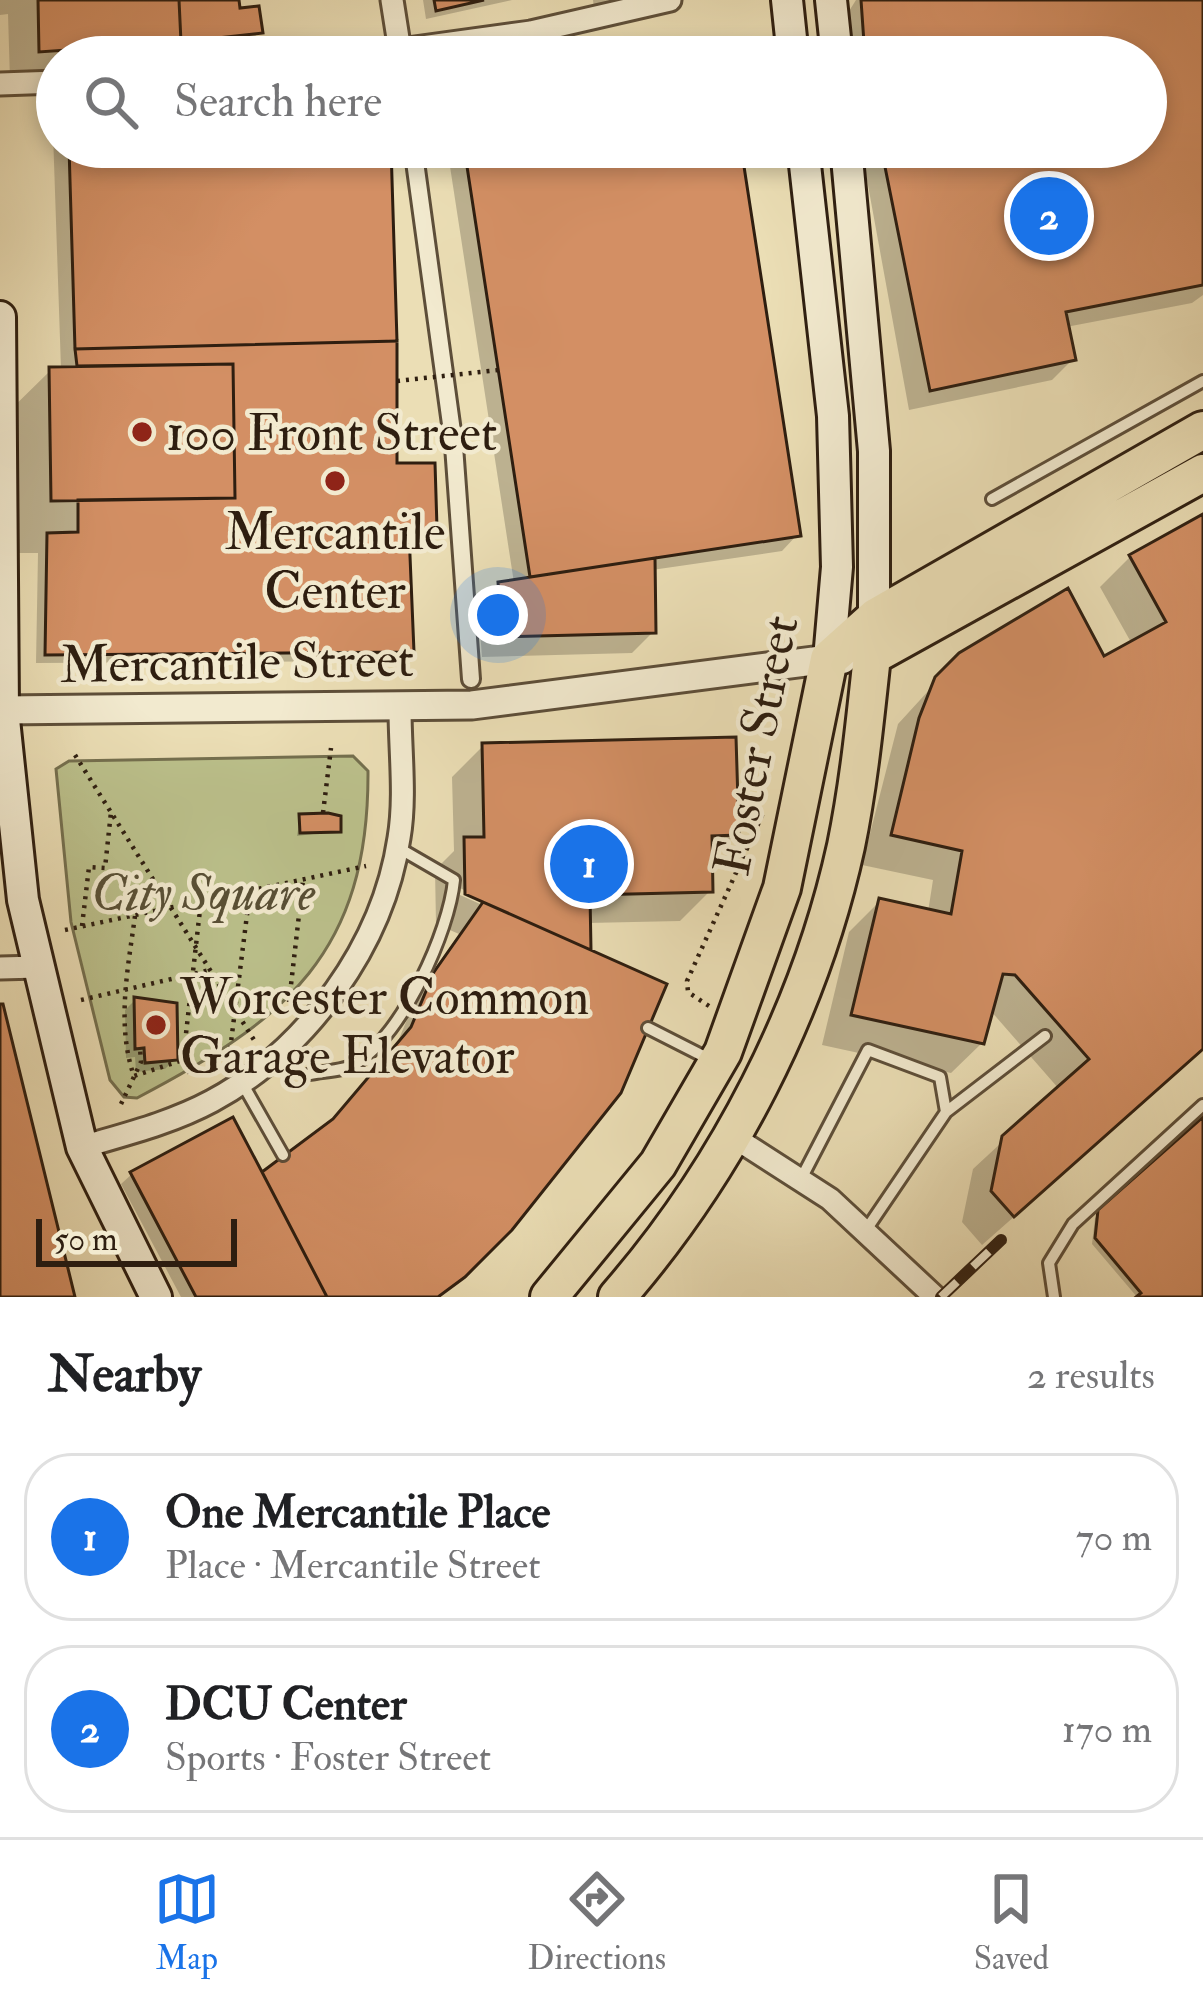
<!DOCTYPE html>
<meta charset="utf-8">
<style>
:root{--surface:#fff;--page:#f6f6f6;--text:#202124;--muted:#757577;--line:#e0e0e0;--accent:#1a73e8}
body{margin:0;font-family:"IM FELL Double Pica",serif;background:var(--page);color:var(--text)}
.scale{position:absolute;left:36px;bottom:30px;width:201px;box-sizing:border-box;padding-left:12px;border:6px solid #2e1e10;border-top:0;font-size:33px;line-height:42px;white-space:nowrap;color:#2e1e10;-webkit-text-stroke:9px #f2eacf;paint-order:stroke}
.you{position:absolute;left:498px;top:615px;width:42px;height:42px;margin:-30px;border:9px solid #fff;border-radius:50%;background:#1a73e8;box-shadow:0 0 0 18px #1a73e833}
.badge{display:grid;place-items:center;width:78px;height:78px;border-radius:50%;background:var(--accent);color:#fff;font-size:39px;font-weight:700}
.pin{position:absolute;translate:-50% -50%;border:6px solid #fff;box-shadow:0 3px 12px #0006}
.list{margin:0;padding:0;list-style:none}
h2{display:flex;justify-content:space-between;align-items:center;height:156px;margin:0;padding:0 48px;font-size:51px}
h2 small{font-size:39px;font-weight:400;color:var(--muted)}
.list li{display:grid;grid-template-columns:78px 1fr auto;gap:36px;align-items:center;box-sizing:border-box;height:168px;margin:0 24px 24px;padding:0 24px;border:3px solid var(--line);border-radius:48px}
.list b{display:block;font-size:45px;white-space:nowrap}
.list p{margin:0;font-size:39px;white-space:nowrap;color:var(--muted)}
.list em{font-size:39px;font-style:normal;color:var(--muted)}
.icon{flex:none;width:66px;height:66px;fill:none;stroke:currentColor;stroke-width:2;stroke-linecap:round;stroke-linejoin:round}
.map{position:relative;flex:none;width:1203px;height:1297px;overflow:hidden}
.search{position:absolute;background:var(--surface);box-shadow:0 6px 18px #0003;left:36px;right:36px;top:36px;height:132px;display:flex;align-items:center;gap:30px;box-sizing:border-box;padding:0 42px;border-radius:66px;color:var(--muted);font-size:45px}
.sheet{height:540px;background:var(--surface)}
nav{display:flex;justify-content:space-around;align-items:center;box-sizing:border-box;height:168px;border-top:3px solid var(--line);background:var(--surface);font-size:33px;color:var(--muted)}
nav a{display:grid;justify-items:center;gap:6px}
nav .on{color:var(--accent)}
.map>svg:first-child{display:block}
</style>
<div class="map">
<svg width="1203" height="1297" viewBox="0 0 1203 1297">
<rect width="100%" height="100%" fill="#ebdeb5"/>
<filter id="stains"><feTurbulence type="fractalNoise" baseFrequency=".00167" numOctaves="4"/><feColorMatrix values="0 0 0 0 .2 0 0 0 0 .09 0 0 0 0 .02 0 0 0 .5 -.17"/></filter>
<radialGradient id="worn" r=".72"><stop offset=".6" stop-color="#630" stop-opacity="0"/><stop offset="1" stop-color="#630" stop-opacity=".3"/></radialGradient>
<path fill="#bbc08b" stroke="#746f4e" stroke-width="3" d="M353 756 368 771C369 953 286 1020 137 1098L124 1097 110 1080 71 922 56 769 69 761Z"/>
<path fill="#0003" fill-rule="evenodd" d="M0 0H236L237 11 259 32 244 48 161 57H57V77L10 81 8 14 0 15Z
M423 0H512L426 19Z
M593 0H641L594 9Z
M856 0H1203V295L1192 303 1066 327 1073 359 1052 380 909 410 861 147H1146V57H845L839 27Z
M57 130V147H388L394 466 434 527 423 537 406 540 411 650 401 661 36 663 38 553H0V420L51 370 61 369 53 133Z
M447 147H738L797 535 782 551 652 570 653 632 632 653 482 657 478 606 499 585 514 583Z
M1203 517V1050L982 1245 962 1222 973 1169 1059 1089 990 1010 982 1043 951 1073 822 1045 849 932 880 901 928 912 933 880 862 865 898 724 941 677 1103 660 1132 644 1100 587 1130 557Z
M483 746 736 834 709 860 710 891 680 921 588 923V949L510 1228 445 1292 439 1297H181L121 1184 132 1174 261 1177 328 1126 396 1046 419 991 459 934 436 924 435 870 454 851 452 777ZM453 885 561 933V940L451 891Z
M300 817 338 831 297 836Z
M135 1000 175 1059 165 1069 136 1072 135 1057 126 1058 125 1010Z
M1203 1121V1297H1137L1092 1244 1095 1218Z"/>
<path fill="#d38f64" stroke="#2e1e10" stroke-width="3" d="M38 0H179L181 42 39 52Z
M179 0H239L240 8 259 6 263 33 181 42Z
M434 0H484L436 11Z
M861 0H1203V285L1066 312 1076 360 930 391 881 147H1146V57H865Z
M69 147H391L397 341 75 349Z
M464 147H741L801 536 530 577Z
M397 341V463H435L437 528 409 532 414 652 45 655 47 533 78 532V500L235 498 233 364 77 366 75 349Z
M233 364 235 498 51 501 49 367Z
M1203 514V1049L1014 1217 991 1191 1002 1136 1089 1059 1015 975 1003 974 984 1044 851 1015 879 898 951 914 962 851 891 835 919 718 935 677 959 653 1068 588 1104 656 1166 622 1129 555Z
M655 558 656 633 502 637 498 582Z
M736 737 739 835 712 836 713 892 590 895 591 950 465 894 464 837H484L482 743Z
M328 813 341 816V832L300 833 299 814Z
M483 902 667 984 621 1093 512 1230 465 1277 438 1297H327L262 1172 333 1119 411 1027 434 972Z
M134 997 177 1003 178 1060 145 1063 144 1048 135 1049Z
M0 1004H3L75 1297H0Z
M233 1117 262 1172 327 1297H196L130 1172Z
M1203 1117V1297H1136L1141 1293 1095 1238 1098 1210Z"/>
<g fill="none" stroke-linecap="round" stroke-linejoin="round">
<g stroke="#5d4e39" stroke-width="16">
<path id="service" d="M992 499 1203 381
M648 1028 709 1059
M310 1074C324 1071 346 1071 357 1063 403 1033 449 932 454 880L397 847
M241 1081 283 1155
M946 1112 1045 1036
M801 1179 868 1050 940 1077 946 1112 866 1230
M1054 1297 1049 1263 1073 1224 1203 1105"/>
</g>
<g stroke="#5d4e39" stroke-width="22">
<path id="pedestrian" d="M413 147 454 446 471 679"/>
</g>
<g stroke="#5d4e39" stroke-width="27">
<path id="minor" d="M392 0 400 51
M349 57 531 32 670 0
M0 84 57 82
M0 968 38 967
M732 1136 830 1199 935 1297
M82 1147C126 1134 171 1123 212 1101 308 1049 383 945 399 838 406 797 400 751 400 709"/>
</g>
<g stroke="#5d4e39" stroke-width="33">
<path id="tertiary" d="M3 710 472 705 829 659"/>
</g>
<g stroke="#2e1e10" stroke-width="36">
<path id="secondary" d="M787 0 793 57
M831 0 837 57
M803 147 833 416 837 567 829 659 842 658
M846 147 874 451V638
M0 317 3 710 23 900 82 1147 156 1297"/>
</g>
<g stroke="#2e1e10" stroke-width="42">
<path id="primary" d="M549 1297 658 1164 723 1052 782 888 829 659 876 617 1203 430
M617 1297C727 1171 810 1010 846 846 859 783 865 720 872 656L1203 473"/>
</g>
<path stroke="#2e1e10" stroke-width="4.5" stroke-dasharray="3 6" stroke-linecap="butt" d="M75 755 254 1040
M323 813 331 748
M135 916C128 968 116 1025 134 1076L183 1060 192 1078
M82 926 89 867 105 868 111 812
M65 930 366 866
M81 1000 210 970
M709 1006 688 992 687 981 764 811
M288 1011 303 880
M229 1058 250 891
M183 1060 201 901
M121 1104 141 1062 140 1048"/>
<use href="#service" stroke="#f2eacf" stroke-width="10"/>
<use href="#pedestrian" stroke="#f2eacf" stroke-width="16"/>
<use href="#minor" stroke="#f2eacf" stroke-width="21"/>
<use href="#tertiary" stroke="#f2eacf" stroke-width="27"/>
<use href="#secondary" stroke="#f2eacf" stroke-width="30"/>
<use href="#primary" stroke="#ebdeb5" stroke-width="36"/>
<g stroke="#2e1e10" stroke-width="12">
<path id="rail" d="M941 1297 1001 1240"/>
</g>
<use href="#rail" stroke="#f2eacf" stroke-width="8" stroke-dasharray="22" stroke-linecap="butt"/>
<path stroke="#2e1e10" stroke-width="4.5" stroke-dasharray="3 6" stroke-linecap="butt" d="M397 381 499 370"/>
</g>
<g fill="#8f2418" stroke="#f2eacf" stroke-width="4.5">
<circle cx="142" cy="432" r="12"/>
<circle cx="335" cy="481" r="12"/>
<circle cx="156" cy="1025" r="12"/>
</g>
<g text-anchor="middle" stroke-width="9" stroke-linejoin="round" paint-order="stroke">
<g font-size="51" fill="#2e1e10" stroke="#f2eacf" text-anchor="start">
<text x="166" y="450">100 Front Street</text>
<text x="335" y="549" text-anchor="middle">Mercantile<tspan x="335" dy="59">Center</tspan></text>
<text x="180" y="1014">Worcester Common<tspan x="180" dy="59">Garage Elevator</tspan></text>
</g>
<g font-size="51" fill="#2e1e10" stroke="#f2eacf">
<text transform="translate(237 661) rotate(-1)" y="18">Mercantile Street</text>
<text transform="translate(755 745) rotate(-79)" y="18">Foster Street</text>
</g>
<g font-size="51" font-style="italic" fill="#584f35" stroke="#f2eacf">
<text x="203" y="910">City Square</text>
</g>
</g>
<rect width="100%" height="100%" filter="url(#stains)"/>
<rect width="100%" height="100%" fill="url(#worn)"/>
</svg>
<div class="scale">50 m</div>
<div class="you"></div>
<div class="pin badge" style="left:589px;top:864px">1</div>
<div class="pin badge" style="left:1049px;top:216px">2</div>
<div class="search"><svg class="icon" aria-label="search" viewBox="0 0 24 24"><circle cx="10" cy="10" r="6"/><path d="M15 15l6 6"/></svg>Search here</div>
</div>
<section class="sheet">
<h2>Nearby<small>2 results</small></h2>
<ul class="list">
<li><span class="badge">1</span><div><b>One Mercantile Place</b><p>Place · Mercantile Street</p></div><em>70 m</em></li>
<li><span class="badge">2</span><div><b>DCU Center</b><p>Sports · Foster Street</p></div><em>170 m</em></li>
</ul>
</section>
<nav>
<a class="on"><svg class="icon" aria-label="map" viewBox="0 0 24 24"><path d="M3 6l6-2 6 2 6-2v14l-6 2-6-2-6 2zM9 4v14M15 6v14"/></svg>Map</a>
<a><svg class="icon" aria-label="directions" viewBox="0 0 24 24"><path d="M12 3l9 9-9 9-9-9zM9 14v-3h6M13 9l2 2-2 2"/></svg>Directions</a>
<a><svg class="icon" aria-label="saved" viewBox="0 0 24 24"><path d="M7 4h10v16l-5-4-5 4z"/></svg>Saved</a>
</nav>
